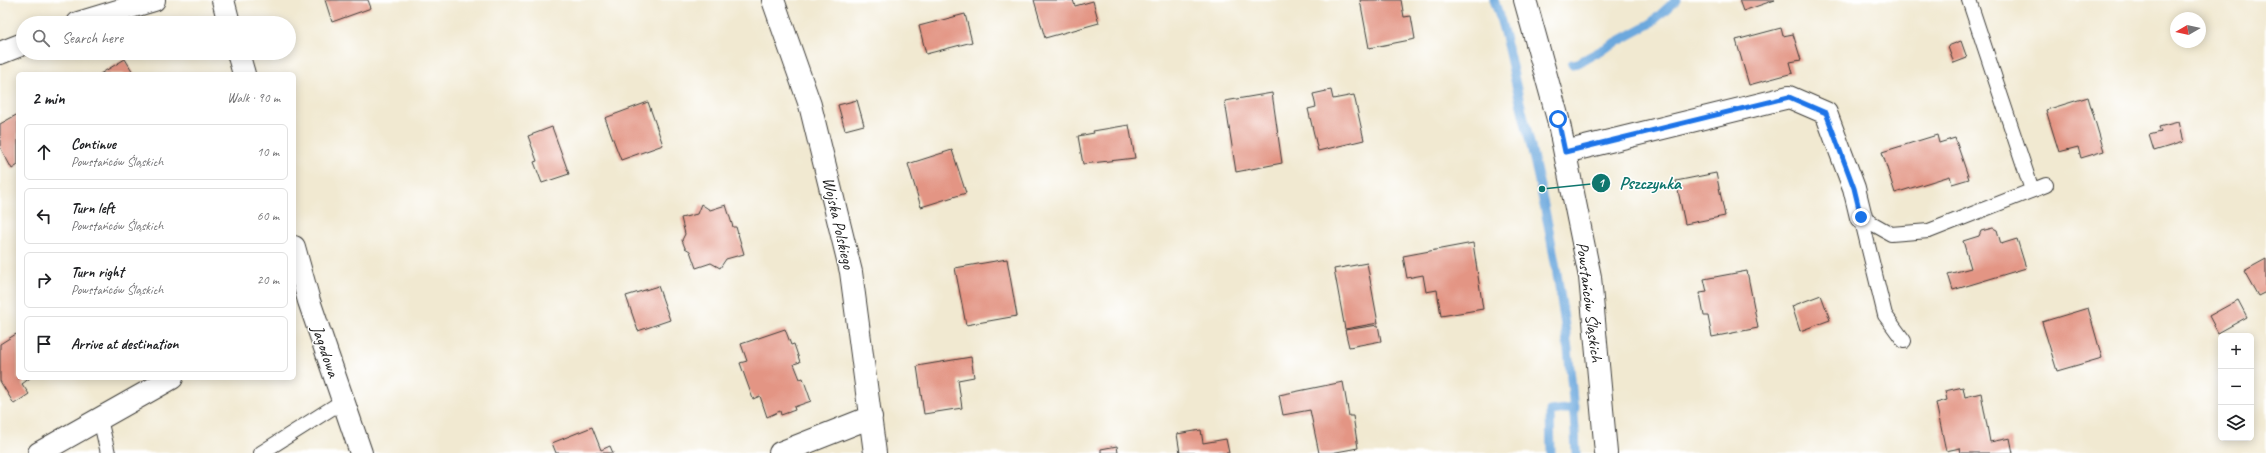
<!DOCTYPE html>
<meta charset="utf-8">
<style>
:root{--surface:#fff;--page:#f2f2f2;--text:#202124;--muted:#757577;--line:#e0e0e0}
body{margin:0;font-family:Caveat,sans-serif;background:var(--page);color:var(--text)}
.controls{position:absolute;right:12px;bottom:12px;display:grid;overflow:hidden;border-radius:6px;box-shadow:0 2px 10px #0003}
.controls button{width:36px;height:36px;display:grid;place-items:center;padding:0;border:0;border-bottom:1px solid var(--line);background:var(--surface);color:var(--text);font:20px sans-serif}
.compass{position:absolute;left:2170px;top:12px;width:36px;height:36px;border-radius:50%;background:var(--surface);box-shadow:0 2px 10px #0003;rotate:261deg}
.stop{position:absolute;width:12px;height:12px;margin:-9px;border:3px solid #1a73e8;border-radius:50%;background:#fff}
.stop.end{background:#1a73e8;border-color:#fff;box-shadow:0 1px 4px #0008}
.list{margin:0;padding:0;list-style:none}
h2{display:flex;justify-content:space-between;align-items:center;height:52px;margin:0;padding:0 16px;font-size:17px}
h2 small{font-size:13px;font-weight:400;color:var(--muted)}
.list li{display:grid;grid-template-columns:26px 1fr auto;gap:12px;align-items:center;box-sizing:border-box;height:56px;margin:0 8px 8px;padding:0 8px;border:1px solid var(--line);border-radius:6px}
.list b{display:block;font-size:15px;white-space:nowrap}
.list p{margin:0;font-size:13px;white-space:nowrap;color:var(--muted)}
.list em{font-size:13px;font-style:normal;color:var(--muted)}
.icon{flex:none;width:22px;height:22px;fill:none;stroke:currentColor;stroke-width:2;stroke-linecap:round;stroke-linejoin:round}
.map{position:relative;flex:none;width:2266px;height:453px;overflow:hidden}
.search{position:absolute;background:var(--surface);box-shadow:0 2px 10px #0003;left:16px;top:16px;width:280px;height:44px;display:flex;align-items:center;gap:10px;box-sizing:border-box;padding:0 14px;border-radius:22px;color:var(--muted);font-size:15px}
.panel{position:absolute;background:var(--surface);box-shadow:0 2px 10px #0003;left:16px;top:72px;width:280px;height:308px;border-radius:6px}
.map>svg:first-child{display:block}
</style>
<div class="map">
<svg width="2266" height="453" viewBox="0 0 2266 453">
<rect width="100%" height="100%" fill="#fff"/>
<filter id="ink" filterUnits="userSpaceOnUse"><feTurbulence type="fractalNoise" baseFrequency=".025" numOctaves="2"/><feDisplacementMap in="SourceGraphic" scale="8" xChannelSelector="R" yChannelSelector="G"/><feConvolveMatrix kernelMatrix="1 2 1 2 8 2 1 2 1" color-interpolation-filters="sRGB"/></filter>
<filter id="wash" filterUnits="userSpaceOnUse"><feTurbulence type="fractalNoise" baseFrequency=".012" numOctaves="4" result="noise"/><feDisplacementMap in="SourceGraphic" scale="16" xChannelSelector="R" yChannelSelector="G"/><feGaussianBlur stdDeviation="0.9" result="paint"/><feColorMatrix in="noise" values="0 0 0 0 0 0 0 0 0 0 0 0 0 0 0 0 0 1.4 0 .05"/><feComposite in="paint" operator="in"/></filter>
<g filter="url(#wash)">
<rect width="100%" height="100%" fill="#f1e9d1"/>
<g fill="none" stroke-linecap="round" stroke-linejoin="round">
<path stroke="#6ca8dd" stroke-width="9" d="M1494 0C1507 34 1512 71 1521 106 1550 219 1572 336 1576 453
M1572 64 1578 63 1650 24 1676 0
M1551 453 1550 411 1575 408"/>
</g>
<g id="blocks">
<path fill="#e39584" d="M325 0H368L371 8 332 22Z
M1034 0H1073L1075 6 1093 1 1099 23 1045 38Z
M1360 0H1401L1404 17 1411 16 1415 39 1369 48Z
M1739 0H1775L1743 11Z
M965 14 972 42 926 54 919 26Z
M1781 28 1783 36 1793 34 1801 60 1790 62 1793 73 1749 85 1736 40Z
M1961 41 1967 58 1954 63 1948 46Z
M125 59 134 74H100Z
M1331 90 1333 99 1354 95 1364 140 1318 151 1308 109 1316 107 1313 94Z
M1272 93 1282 163 1236 172 1225 101Z
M2088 97 2104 151 2081 158 2078 147 2059 152 2046 110Z
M857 100 864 125 845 130 838 105Z
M648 102 663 145 621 160 605 118Z
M18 114V165L12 169 0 147V124Z
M2178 122 2183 142 2154 151 2149 135 2161 132 2159 127Z
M1129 125 1135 158 1083 164 1078 136 1094 133 1093 131Z
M552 127 569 174 542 183 534 162 537 161 528 136Z
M1937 135 1939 143 1955 138 1969 179 1952 184 1950 176 1895 193 1882 152Z
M952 150 966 193 921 207 908 164Z
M1716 173 1725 216 1685 224 1676 181Z
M701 204 710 210 726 205 733 227H736L744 254 726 259 720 268 711 263 696 268 690 251 685 248 682 240 685 234 681 218 697 214Z
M1993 228 1997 230 2001 244 2017 239 2026 268 1953 290 1948 274 1971 268 1963 241 1979 236 1981 231Z
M1473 243 1483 309 1441 316 1437 290 1426 292 1423 275 1407 278 1403 256Z
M1007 259 1017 316 966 325 955 268Z
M2266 259V292L2258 296 2244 271Z
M1367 263 1378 323 1345 329 1334 269Z
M1747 271 1758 328 1712 337 1708 316H1704L1700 293 1707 292 1704 279Z
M658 286 670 320 638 331 626 296Z
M1821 295 1830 320 1800 331 1792 306Z
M2238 300 2247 317 2218 333 2209 316Z
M2088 308 2102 358 2057 371 2042 322Z
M1378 325 1381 341 1349 347 1345 330Z
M785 329 791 345 794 344 800 362 794 364 800 379 803 378 811 401 794 407 795 410 781 415 780 411 767 417 760 396 753 399 740 363 747 361 741 344Z
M16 334 18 337V378H30L22 384 29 394 14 404 0 381V344Z
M971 357 974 377 958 380 962 408 924 414 917 366Z
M1343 382 1349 416H1353L1358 448 1331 453H1319L1310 410 1283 415 1279 395Z
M1963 387 1965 397 1981 393 1990 442 2010 438 2013 453H1961L1960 448 1946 451 1936 403 1947 400 1945 391Z
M592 427 601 450 610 446 613 453H556L552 443Z
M1201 430 1203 443 1226 439 1229 453H1180L1177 434Z
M1117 446 1118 453H1101V449Z"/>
</g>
</g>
<g filter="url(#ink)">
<use href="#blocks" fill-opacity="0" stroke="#3c3b37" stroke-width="1"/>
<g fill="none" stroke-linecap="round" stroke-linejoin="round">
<g stroke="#3c3b37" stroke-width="16">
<path id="service" d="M1969 0 2032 190
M1861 217 1891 234 1929 231 2046 185
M1861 217 1885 315 1904 341
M100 419 108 453
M261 453 343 401"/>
</g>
<g stroke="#3c3b37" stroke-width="24">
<path id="minor" d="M223 0 229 23
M773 0 810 105 851 272 875 453
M78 23 154 0
M0 53 23 44
M238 53 244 74
M1565 152 1789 97 1826 113 1854 188 1861 217
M294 247 309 301 361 453
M39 453 172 378
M780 453 871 417"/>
</g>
<g stroke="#3c3b37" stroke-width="24">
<path id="tertiary" d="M1525 0 1558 119 1590 277 1606 453"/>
</g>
<use href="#service" stroke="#fff" stroke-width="14"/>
<use href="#minor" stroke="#fff" stroke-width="22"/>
<use href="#tertiary" stroke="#fff" stroke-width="22"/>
</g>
</g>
<g fill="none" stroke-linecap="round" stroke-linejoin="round" filter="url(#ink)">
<path stroke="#1a73e8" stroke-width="5" d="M1558 119 1565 152 1789 97 1826 113 1854 188 1861 217"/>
</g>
<g text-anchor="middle" stroke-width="3" stroke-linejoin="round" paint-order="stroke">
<g font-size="17" fill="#1c1c1c" stroke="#fff">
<text transform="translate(839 223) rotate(77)" y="6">Wojska Polskiego</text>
<text transform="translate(1590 302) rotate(83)" y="6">Powstańców Śląskich</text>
<text transform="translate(326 351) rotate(71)" y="6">Jagodowa</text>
</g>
</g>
<path fill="none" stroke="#0f766e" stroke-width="1.5" d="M1542 189L1601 183"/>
<g fill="#0f766e" stroke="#fff" stroke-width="1.5">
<circle cx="1542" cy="189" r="4"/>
<circle cx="1601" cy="183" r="10"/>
</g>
<g font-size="12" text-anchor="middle" font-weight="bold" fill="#fff">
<text x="1601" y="187">1</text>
</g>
<g font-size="18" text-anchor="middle" font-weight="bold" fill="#0f766e" stroke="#fff" stroke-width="3" stroke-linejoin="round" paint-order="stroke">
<text x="1650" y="189">Pszczynka</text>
</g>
</svg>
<div class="controls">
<button>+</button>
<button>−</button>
<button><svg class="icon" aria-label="layers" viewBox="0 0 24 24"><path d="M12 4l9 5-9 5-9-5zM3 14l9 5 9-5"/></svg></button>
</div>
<svg class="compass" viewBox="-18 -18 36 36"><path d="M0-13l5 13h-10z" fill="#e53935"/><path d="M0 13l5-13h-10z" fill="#757577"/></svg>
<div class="stop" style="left:1558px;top:119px"></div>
<div class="stop end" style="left:1861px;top:217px"></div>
<div class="search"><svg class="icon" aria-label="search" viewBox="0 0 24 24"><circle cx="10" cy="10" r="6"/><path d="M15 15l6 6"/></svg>Search here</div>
<section class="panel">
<h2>2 min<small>Walk · 90 m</small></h2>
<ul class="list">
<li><svg class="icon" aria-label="ahead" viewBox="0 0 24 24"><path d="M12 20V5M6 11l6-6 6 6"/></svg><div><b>Continue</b><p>Powstańców Śląskich</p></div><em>10 m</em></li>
<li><svg class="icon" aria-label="left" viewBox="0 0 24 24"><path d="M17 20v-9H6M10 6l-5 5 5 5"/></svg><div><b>Turn left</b><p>Powstańców Śląskich</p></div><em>60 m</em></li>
<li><svg class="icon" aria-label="right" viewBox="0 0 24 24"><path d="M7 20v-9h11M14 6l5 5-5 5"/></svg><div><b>Turn right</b><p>Powstańców Śląskich</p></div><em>20 m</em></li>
<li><svg class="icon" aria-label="arrive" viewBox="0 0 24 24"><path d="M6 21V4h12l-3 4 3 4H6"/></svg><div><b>Arrive at destination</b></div></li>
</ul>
</section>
</div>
